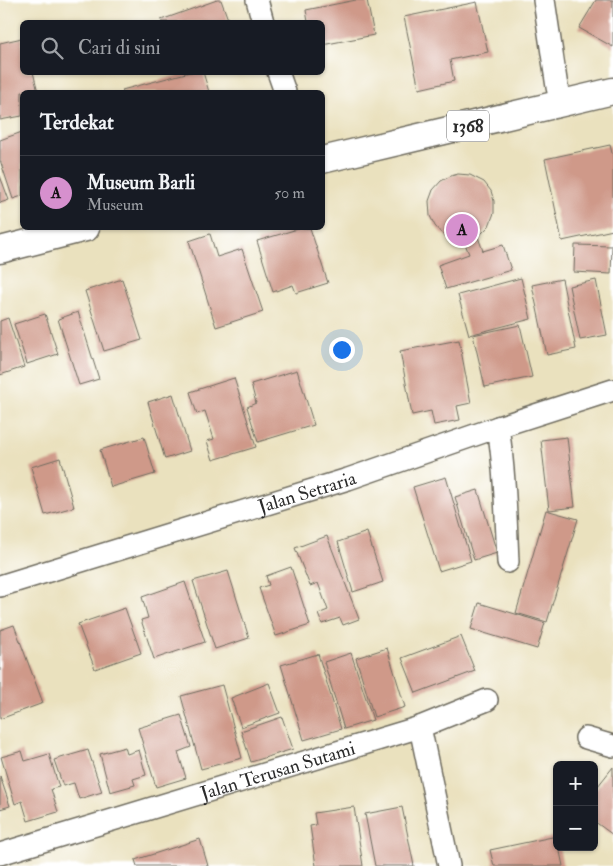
<!DOCTYPE html>
<html lang="id">
<meta charset="utf-8">
<style>
:root{--surface:#171b24;--page:#242831;--text:#f1f3f6;--muted:#9ea1a6;--line:#363941;--accent:#d690ce}
body{margin:0;font-family:"IM FELL Double Pica",serif;background:var(--page);color:var(--text)}
.controls{position:absolute;right:15px;bottom:15px;display:grid;overflow:hidden;border-radius:8px;box-shadow:0 1px 4px #0004}
.controls button{width:45px;height:45px;display:grid;place-items:center;padding:0;border:0;border-bottom:1px solid var(--line);background:var(--surface);color:var(--text);font:25px sans-serif}
.you{position:absolute;left:341px;top:349px;width:18px;height:18px;margin:-12px;border:4px solid #fff;border-radius:50%;background:#1a73e8;box-shadow:0 0 0 8px #1a73e833}
.badge{display:grid;place-items:center;width:32px;height:32px;border-radius:50%;background:var(--accent);color:#111;font-size:16px;font-weight:700}
.pin{position:absolute;translate:-50% -50%;border:2px solid #fff;box-shadow:0 1px 5px #0006}
.list{margin:0;padding:0;list-style:none}
h2{display:flex;justify-content:space-between;align-items:center;height:65px;margin:0;padding:0 20px;font-size:21px}
h2 small{font-size:16px;font-weight:400;color:var(--muted)}
.list li{display:grid;grid-template-columns:32px 1fr auto;gap:15px;align-items:center;box-sizing:border-box;height:75px;padding:0 20px;border-top:1px solid var(--line)}
.list b{display:block;font-size:19px;white-space:nowrap}
.list p{margin:0;font-size:16px;white-space:nowrap;color:var(--muted)}
.list em{font-size:16px;font-style:normal;color:var(--muted)}
.icon{flex:none;width:28px;height:28px;fill:none;stroke:currentColor;stroke-width:2;stroke-linecap:round;stroke-linejoin:round}
.map{position:relative;flex:none;width:613px;height:866px;overflow:hidden}
.search{position:absolute;background:var(--surface);box-shadow:0 1px 4px #0004;left:20px;top:20px;width:305px;height:55px;display:flex;align-items:center;gap:12px;box-sizing:border-box;padding:0 18px;border-radius:8px;color:var(--muted);font-size:19px}
.panel{position:absolute;background:var(--surface);box-shadow:0 1px 4px #0004;left:20px;top:90px;width:305px;height:140px;border-radius:8px}
.map>svg:first-child{display:block}
</style>
<div class="map">
<svg width="613" height="866" viewBox="0 0 613 866">
<rect width="100%" height="100%" fill="#fff"/>
<filter id="ink" filterUnits="userSpaceOnUse"><feTurbulence type="fractalNoise" baseFrequency=".02" numOctaves="2"/><feDisplacementMap in="SourceGraphic" scale="10" xChannelSelector="R" yChannelSelector="G"/><feConvolveMatrix kernelMatrix="1 2 1 2 8 2 1 2 1" color-interpolation-filters="sRGB"/></filter>
<filter id="wash" filterUnits="userSpaceOnUse"><feTurbulence type="fractalNoise" baseFrequency=".0096" numOctaves="4" result="noise"/><feDisplacementMap in="SourceGraphic" scale="20" xChannelSelector="R" yChannelSelector="G"/><feGaussianBlur stdDeviation="1.12" result="paint"/><feColorMatrix in="noise" values="0 0 0 0 0 0 0 0 0 0 0 0 0 0 0 0 0 1.4 0 .05"/><feComposite in="paint" operator="in"/></filter>
<g filter="url(#wash)">
<rect width="100%" height="100%" fill="#eae1be"/>
<g id="blocks">
<path fill="#cf9989" d="M217 0H221L229 22H162L161 20Z
M356 0H367L374 35 322 45V22H308L306 10Z
M596 0H613V47L579 28Z
M477 2 488 52 450 60 454 81 419 89 404 17Z
M22 38V72H33L38 92H22V116L0 120V43Z
M190 72H203L209 92H123L122 90Z
M22 132V196L13 199 0 160V140Z
M610 145 613 157V230L562 241 545 159Z
M458 174 470 175 484 182 491 191 494 201V213L489 226 478 237 483 251 503 245 511 270 446 289 438 265 469 254 464 241 452 239 442 234 435 226 430 216 429 201 433 190 441 181 451 176Z
M0 176 9 200 0 203Z
M301 228H310L328 283 296 293 293 285 273 292 257 241Z
M210 234 217 257 242 249 263 312 216 327 189 241Z
M575 245 612 246 611 274 574 272Z
M521 278 531 319 469 335 458 295Z
M122 279 142 340 104 351 85 291Z
M562 279 576 349 547 355 532 285Z
M596 280 607 335 580 340 569 286Z
M78 312 99 379 79 385 58 319Z
M45 314 58 354 27 364 14 324Z
M8 318 24 367 0 375V321Z
M520 325 532 377 485 387 473 335Z
M459 340 471 403 457 406 460 420 434 425 431 411 412 415 400 351Z
M297 370 314 425 258 442 247 407 256 403 251 384Z
M234 378 256 447 213 460 207 441 214 439 205 411 197 414 190 392Z
M173 394 190 451 165 459 148 402Z
M144 437 155 474 111 487 100 450Z
M567 437 575 507 549 510 541 440Z
M60 458 74 507 45 515 31 467Z
M446 477 471 561 439 571 413 487Z
M478 490 497 553 474 560 455 497Z
M546 510 578 519 547 622 516 613Z
M367 532 383 582 353 592 338 542Z
M327 536 359 619 343 625 340 618 322 624 318 614 328 610 318 583 310 586 295 548Z
M291 567 310 625 276 636 259 588 269 585 266 576Z
M228 571 249 638 215 649 193 581Z
M185 582 205 642 154 659 141 620 148 618 142 597Z
M479 603 545 623 537 649 471 629Z
M125 608 141 653 95 669 78 624Z
M14 625 43 703 0 719V630Z
M461 636 475 671 416 693 402 658Z
M387 648 405 707 374 717 356 658Z
M351 653 373 720 344 729 324 662Z
M318 654 341 729 304 740 281 665Z
M269 683 280 713 241 727 231 698Z
M222 685 242 758 201 769 181 696Z
M181 715 191 747 178 752 186 778 156 787 138 728Z
M282 717 293 749 251 762 241 731Z
M125 747 127 754 139 750 146 775 133 779 135 785 110 792 100 754Z
M88 750 102 792 79 799 74 783 63 786 54 760Z
M22 751 25 761 49 754 59 787 51 789 58 812 28 821 22 801 15 804 1 757Z
M613 767V835L594 821V791Z
M0 776 10 806 0 809Z
M354 807 363 866H316L310 826 316 825 314 813Z
M402 807 414 866H375L365 814Z
M557 836V847H559L563 866H494L490 850Z
M200 839 208 866H137L135 860Z"/>
</g>
</g>
<g filter="url(#ink)">
<use href="#blocks" fill-opacity="0" stroke="#6e6b5e" stroke-width="1"/>
<g fill="none" stroke-linecap="round" stroke-linejoin="round">
<g stroke="#6e6b5e" stroke-width="24">
<g id="minor">
<path d="M257 0 263 22"/>
<path d="M544 0 557 87 561 104"/>
<path d="M278 72 285 92"/>
<path d="M498 427C505 472 506 517 508 562"/>
<path id="s1" d="M0 586 348 479 498 427 613 390"/>
<path d="M420 727 487 700"/>
<path d="M586 738 613 746"/>
<path id="s2" d="M0 854 420 727 449 866"/>
</g>
</g>
<g stroke="#6e6b5e" stroke-width="29">
<path id="major" d="M322 160 613 91
M0 250 86 228"/>
</g>
<use href="#minor" stroke="#fff" stroke-width="21"/>
<use href="#major" stroke="#fff" stroke-width="26"/>
</g>
</g>
<g text-anchor="middle" stroke-width="4" stroke-linejoin="round" paint-order="stroke">
<rect fill="#fff" stroke="#6b6b6b" stroke-width="1" x="447" y="110.5" width="42" height="31" rx="4"/>
<g font-size="18" font-weight="bold" fill="#2b2b2b">
<text x="468" y="132">1368</text>
</g>
<g font-size="19" fill="#2b2b2b" stroke="#fff">
<text dy="7" stroke="none"><textPath href="#s1" startOffset="321">Jalan Setraria</textPath></text>
<text dy="7" stroke="none"><textPath href="#s2" startOffset="290">Jalan Terusan Sutami</textPath></text>
</g>
</g>
</svg>
<div class="controls">
<button>+</button>
<button>−</button>
</div>
<div class="you"></div>
<div class="pin badge" style="left:462px;top:230px">A</div>
<div class="search"><svg class="icon" aria-label="search" viewBox="0 0 24 24"><circle cx="10" cy="10" r="6"/><path d="M15 15l6 6"/></svg>Cari di sini</div>
<section class="panel">
<h2>Terdekat<small></small></h2>
<ul class="list">
<li><span class="badge">A</span><div><b>Museum Barli</b><p>Museum</p></div><em>50 m</em></li>
</ul>
</section>
</div>
